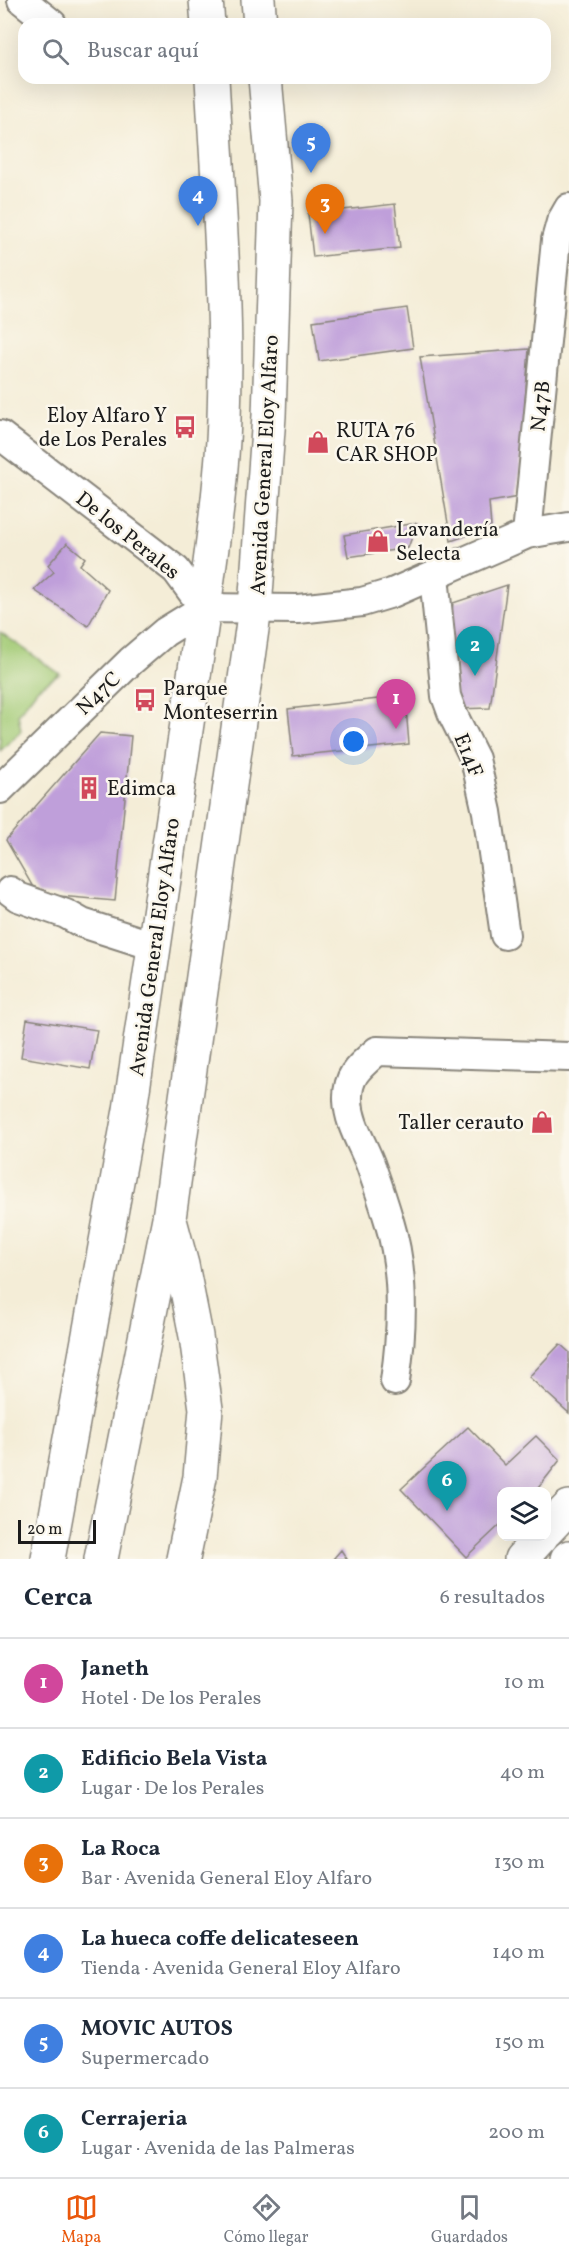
<!DOCTYPE html>
<html lang="es">
<meta charset="utf-8">
<style>
:root{--surface:#fff;--page:#f6f6f7;--text:#1f2937;--muted:#747a83;--line:#e0e1e3;--accent:#ea580c}
body{margin:0;font-family:Vollkorn,serif;background:var(--page);color:var(--text)}
.controls{position:absolute;right:18px;bottom:18px;display:grid;overflow:hidden;border-radius:12px;box-shadow:0 6px 24px #0002}
.controls button{width:54px;height:54px;display:grid;place-items:center;padding:0;border:0;border-bottom:2px solid var(--line);background:var(--surface);color:var(--text);font:30px sans-serif}
.scale{position:absolute;left:18px;bottom:15px;width:78px;box-sizing:border-box;padding-left:6px;border:3px solid #1c1c1c;border-top:0;font-size:16px;line-height:21px;white-space:nowrap;color:#1c1c1c;-webkit-text-stroke:4px #fbf7ec;paint-order:stroke}
.you{position:absolute;left:354px;top:742px;width:21px;height:21px;margin:-15px;border:4px solid #fff;border-radius:50%;background:#1a73e8;box-shadow:0 0 0 9px #1a73e833}
.badge{display:grid;place-items:center;width:39px;height:39px;border-radius:50%;background:var(--accent);color:#fff;font-size:20px;font-weight:700}
.pin{position:absolute;translate:-50% -50px;filter:drop-shadow(0 2px 3px #0008)}
.pin::after{content:'';position:absolute;top:32px;width:21px;height:18px;background:inherit;clip-path:polygon(0 0,100% 0,50% 100%)}
.list{margin:0;padding:0;list-style:none}
h2{display:flex;justify-content:space-between;align-items:center;height:78px;margin:0;padding:0 24px;font-size:26px}
h2 small{font-size:20px;font-weight:400;color:var(--muted)}
.list li{display:grid;grid-template-columns:39px 1fr auto;gap:18px;align-items:center;box-sizing:border-box;height:90px;padding:0 24px;border-top:2px solid var(--line)}
.list b{display:block;font-size:22px;white-space:nowrap}
.list p{margin:0;font-size:20px;white-space:nowrap;color:var(--muted)}
.list em{font-size:20px;font-style:normal;color:var(--muted)}
.icon{flex:none;width:33px;height:33px;fill:none;stroke:currentColor;stroke-width:2;stroke-linecap:round;stroke-linejoin:round}
.map{position:relative;flex:none;width:569px;height:1559px;overflow:hidden}
.search{position:absolute;background:var(--surface);box-shadow:0 6px 24px #0002;left:18px;right:18px;top:18px;height:66px;display:flex;align-items:center;gap:15px;box-sizing:border-box;padding:0 21px;border-radius:18px;color:var(--muted);font-size:22px}
.sheet{height:618px;background:var(--surface)}
nav{display:flex;justify-content:space-around;align-items:center;box-sizing:border-box;height:84px;border-top:2px solid var(--line);background:var(--surface);font-size:16px;color:var(--muted)}
nav a{display:grid;justify-items:center;gap:3px}
nav .on{color:var(--accent)}
.map>svg:first-child{display:block}
</style>
<div class="map">
<svg width="569" height="1559" viewBox="0 0 569 1559">
<rect width="100%" height="100%" fill="#fbf7ec"/>
<filter id="ink" filterUnits="userSpaceOnUse"><feTurbulence type="fractalNoise" baseFrequency=".0167" numOctaves="2"/><feDisplacementMap in="SourceGraphic" scale="12" xChannelSelector="R" yChannelSelector="G"/><feConvolveMatrix kernelMatrix="1 2 1 2 8 2 1 2 1" color-interpolation-filters="sRGB"/></filter>
<filter id="wash" filterUnits="userSpaceOnUse"><feTurbulence type="fractalNoise" baseFrequency=".008" numOctaves="4" result="noise"/><feDisplacementMap in="SourceGraphic" scale="24" xChannelSelector="R" yChannelSelector="G"/><feGaussianBlur stdDeviation="1.35" result="paint"/><feColorMatrix in="noise" values="0 0 0 0 0 0 0 0 0 0 0 0 0 0 0 0 0 1.4 0 .05"/><feComposite in="paint" operator="in"/></filter>
<g filter="url(#wash)">
<rect width="100%" height="100%" fill="#f4edd7"/>
<path fill="#a2ca75" stroke="#5f7348" stroke-width="1.5" d="M0 632 60 674 38 688 18 714 21 731 0 751Z"/>
<g id="blocks">
<path fill="#bf9fda" d="M395 204 400 248 313 257 308 214Z
M407 308 413 348 319 361 313 321Z
M529 349 518 497 489 502 491 527 451 541 420 357Z
M417 523 408 548 348 557 344 535Z
M67 543 85 558 80 565 108 590 88 626 34 590 54 572 48 565Z
M507 585 490 708 454 709 457 644H448L453 603Z
M405 696 409 744 293 756 288 709Z
M100 733 131 736 115 901 37 894 6 840Z
M27 1019 97 1030 90 1069 21 1057Z
M560 1344 569 1352V1413L529 1377Z
M468 1427 505 1465 536 1436 560 1460 535 1492H502V1523L466 1557 401 1489Z
M341 1550 347 1559H333Z"/>
</g>
</g>
<g filter="url(#ink)">
<use href="#blocks" fill-opacity="0" stroke="#88847a" stroke-width="1.5"/>
<g fill="none" stroke-linecap="round" stroke-linejoin="round">
<g stroke="#88847a" stroke-width="32">
<path id="minor" d="M22 0 52 24
M0 435 176 570 204 608
M527 534 556 240 561 222 569 208
M434 576 446 696 453 715 475 759 487 812 505 935
M204 608 298 609 362 602 392 593 527 534 569 527
M0 789 131 661 165 632 204 608
M10 891 18 897 66 914 82 923 154 946
M395 1381C403 1328 405 1273 389 1221 384 1204 378 1186 372 1169 364 1145 349 1126 348 1100 347 1075 360 1066 377 1051L569 1057"/>
</g>
<g stroke="#88847a" stroke-width="36">
<path id="major" d="M206 0 208 24
M258 0 260 24
M171 1224 182 1265 196 1336 206 1409 200 1477 183 1559
M546 1531 569 1507
M48 1559 130 1110 204 608C212 546 222 482 224 419 228 305 218 191 212 78
M101 1559 169 1218 255 608 269 416 276 201 265 78
M521 1559 542 1536
M567 1559 569 1557"/>
</g>
<use href="#minor" stroke="#fff" stroke-width="28"/>
<use href="#major" stroke="#fff" stroke-width="33"/>
</g>
</g>
<defs>
<g id="bus-bare" transform="scale(1.8)"><path d="M-5-6H5V4H4V6H2V4H-2V6H-4V4H-5ZM-3.5-4V0h7V-4ZM-3.5 1.2v1.5H-2V1.2ZM2 1.2v1.5H3.5V1.2Z" fill="#d1495b" stroke="#fbf7ec" stroke-width="2.5" paint-order="stroke"/></g>
<g id="shop-bare" transform="scale(1.8)"><path d="M-5-2.5h2.3a2.7 3.5 0 0 1 5.4 0H5L5.5 6h-11ZM-1.5-2.5h3a1.5 2.3 0 0 0-3 0Z" fill="#d1495b" stroke="#fbf7ec" stroke-width="2.5" paint-order="stroke"/></g>
<g id="building-bare" transform="scale(1.8)"><path d="M-4-6H4V6H1V3H-1V6H-4ZM-2.5-4.3h1.7v1.8h-1.7ZM.8-4.3h1.7v1.8H.8ZM-2.5-1h1.7V.8h-1.7ZM.8-1h1.7V.8H.8Z" fill="#d1495b" stroke="#fbf7ec" stroke-width="2.5" paint-order="stroke"/></g>
</defs>
<g fill-rule="evenodd">
<use href="#bus-bare" x="185" y="427"/>
<use href="#shop-bare" x="318" y="442"/>
<use href="#shop-bare" x="378" y="541"/>
<use href="#bus-bare" x="145" y="700"/>
<use href="#building-bare" x="89" y="788"/>
<use href="#shop-bare" x="542" y="1122"/>
</g>
<g text-anchor="middle" stroke-width="5" stroke-linejoin="round" paint-order="stroke">
<g font-size="21" fill="#1c1c1c" stroke="#fbf7ec">
<text transform="translate(540 406) rotate(-84)" y="7">N47B</text>
<text transform="translate(264 465) rotate(-87)" y="7">Avenida General Eloy Alfaro</text>
<text transform="translate(128 535) rotate(39)" y="7">De los Perales</text>
<text transform="translate(98 693) rotate(-44)" y="7">N47C</text>
<text transform="translate(469 755) rotate(68)" y="7">E14F</text>
<text transform="translate(154 947) rotate(-82)" y="7">Avenida General Eloy Alfaro</text>
</g>
<g font-size="21" fill="#1c1c1c" stroke="#fbf7ec" text-anchor="start">
<text x="167" y="422" text-anchor="end">Eloy Alfaro Y<tspan x="167" dy="24">de Los Perales</tspan></text>
<text x="336" y="437">RUTA 76<tspan x="336" dy="24">CAR SHOP</tspan></text>
<text x="396" y="536">Lavandería<tspan x="396" dy="24">Selecta</tspan></text>
<text x="163" y="695">Parque<tspan x="163" dy="24">Monteserrin</tspan></text>
<text x="107" y="795">Edimca</text>
<text x="524" y="1129" text-anchor="end">Taller cerauto</text>
</g>
</g>
</svg>
<div class="controls">
<button><svg class="icon" aria-label="layers" viewBox="0 0 24 24"><path d="M12 4l9 5-9 5-9-5zM3 14l9 5 9-5"/></svg></button>
</div>
<div class="scale">20 m</div>
<div class="you"></div>
<div class="pin badge" style="left:396px;top:729px;background:#d1479c">1</div>
<div class="pin badge" style="left:475px;top:676px;background:#0f9aa8">2</div>
<div class="pin badge" style="left:325px;top:234px;background:#e8710a">3</div>
<div class="pin badge" style="left:198px;top:226px;background:#3f7fe0">4</div>
<div class="pin badge" style="left:311px;top:173px;background:#3f7fe0">5</div>
<div class="pin badge" style="left:447px;top:1511px;background:#0f9aa8">6</div>
<div class="search"><svg class="icon" aria-label="search" viewBox="0 0 24 24"><circle cx="10" cy="10" r="6"/><path d="M15 15l6 6"/></svg>Buscar aquí</div>
</div>
<section class="sheet">
<h2>Cerca<small>6 resultados</small></h2>
<ul class="list">
<li><span class="badge" style="background:#d1479c">1</span><div><b>Janeth</b><p>Hotel · De los Perales</p></div><em>10 m</em></li>
<li><span class="badge" style="background:#0f9aa8">2</span><div><b>Edificio Bela Vista</b><p>Lugar · De los Perales</p></div><em>40 m</em></li>
<li><span class="badge" style="background:#e8710a">3</span><div><b>La Roca</b><p>Bar · Avenida General Eloy Alfaro</p></div><em>130 m</em></li>
<li><span class="badge" style="background:#3f7fe0">4</span><div><b>La hueca coffe delicateseen</b><p>Tienda · Avenida General Eloy Alfaro</p></div><em>140 m</em></li>
<li><span class="badge" style="background:#3f7fe0">5</span><div><b>MOVIC AUTOS</b><p>Supermercado</p></div><em>150 m</em></li>
<li><span class="badge" style="background:#0f9aa8">6</span><div><b>Cerrajeria</b><p>Lugar · Avenida de las Palmeras</p></div><em>200 m</em></li>
</ul>
</section>
<nav>
<a class="on"><svg class="icon" aria-label="map" viewBox="0 0 24 24"><path d="M3 6l6-2 6 2 6-2v14l-6 2-6-2-6 2zM9 4v14M15 6v14"/></svg>Mapa</a>
<a><svg class="icon" aria-label="directions" viewBox="0 0 24 24"><path d="M12 3l9 9-9 9-9-9zM9 14v-3h6M13 9l2 2-2 2"/></svg>Cómo llegar</a>
<a><svg class="icon" aria-label="saved" viewBox="0 0 24 24"><path d="M7 4h10v16l-5-4-5 4z"/></svg>Guardados</a>
</nav>
